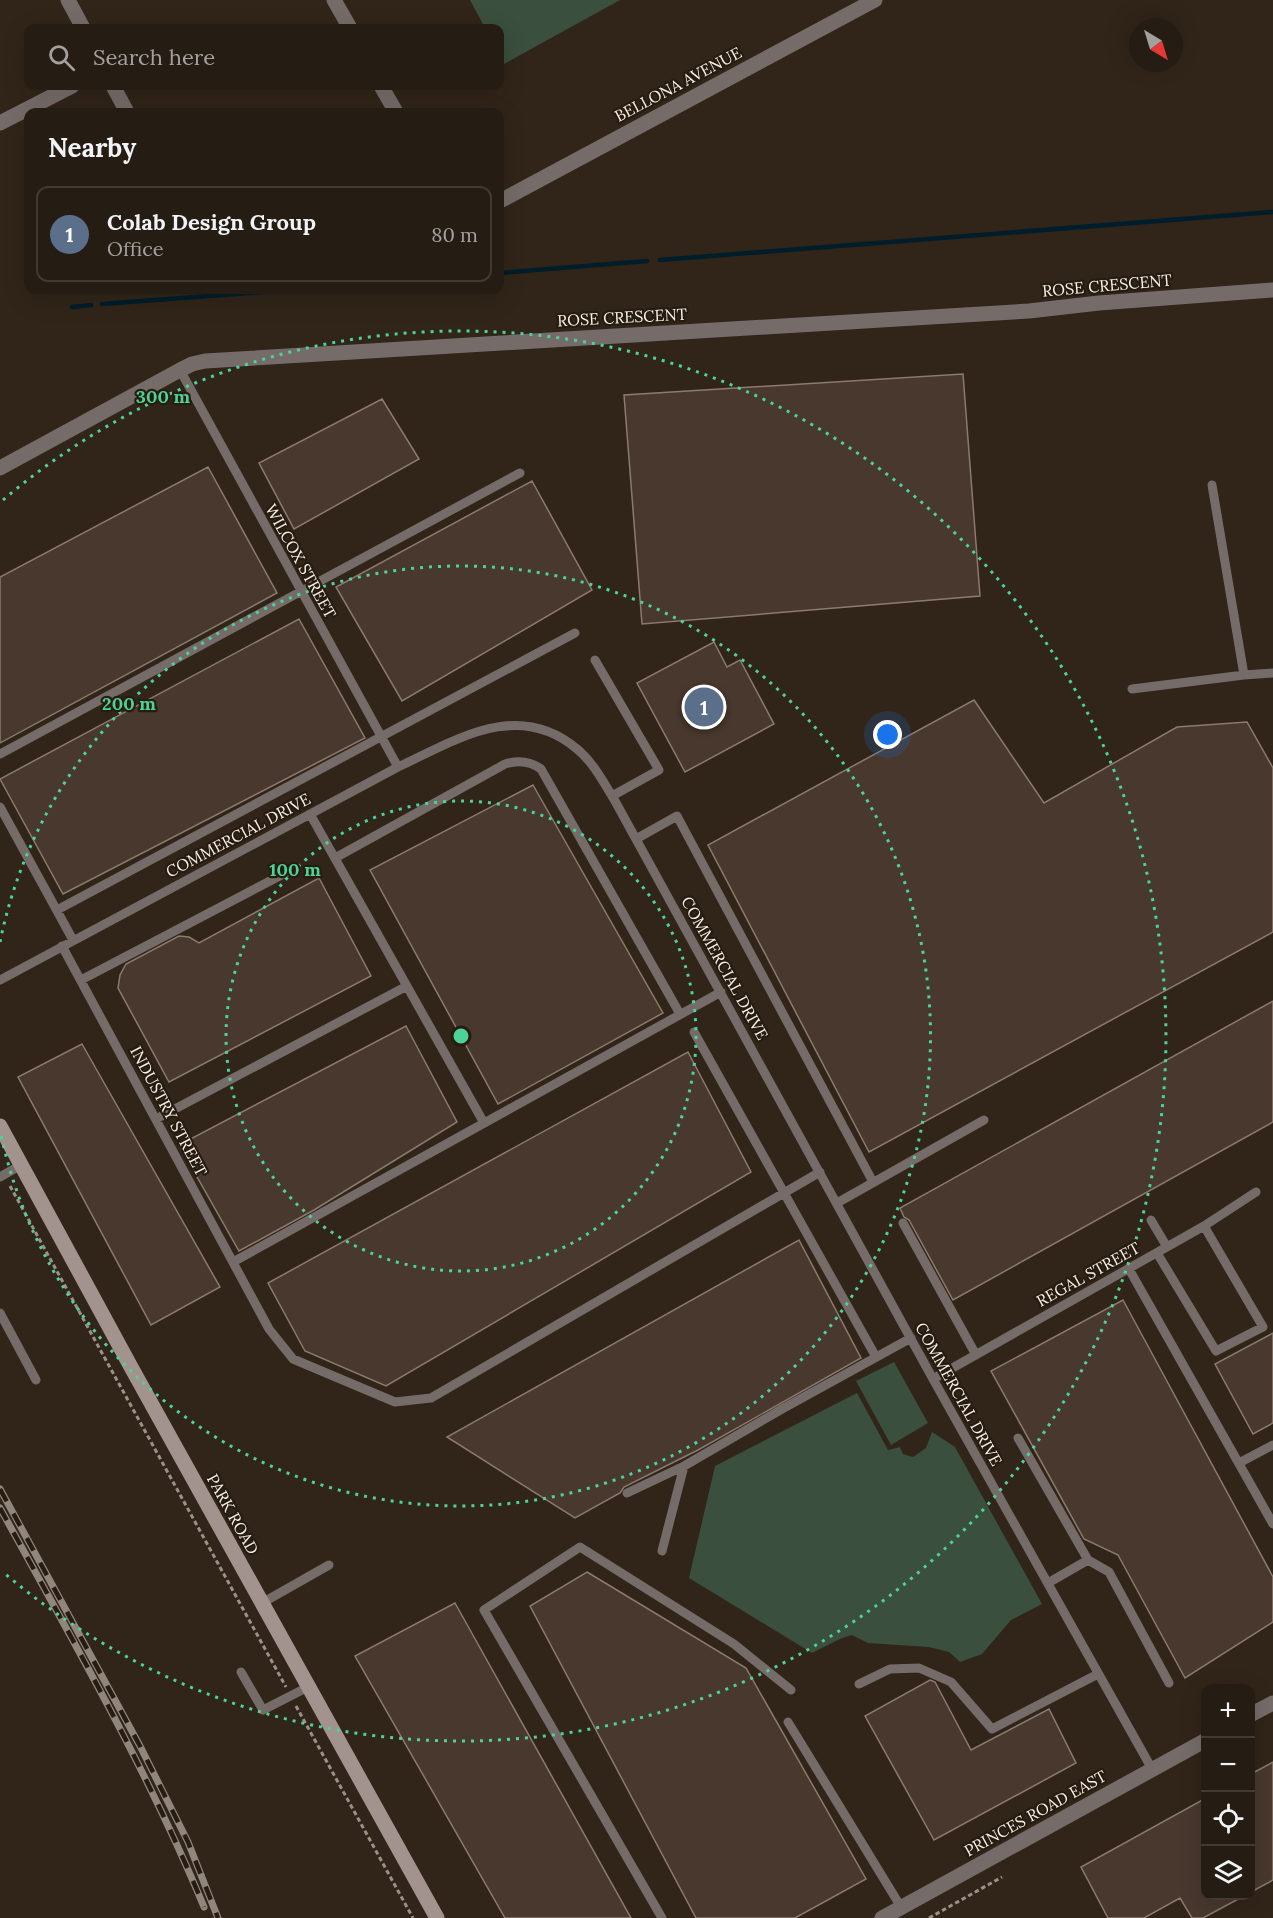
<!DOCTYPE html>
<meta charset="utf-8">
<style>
:root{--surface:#251c13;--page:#2d251c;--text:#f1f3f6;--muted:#a3a1a0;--line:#423a33;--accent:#8c9099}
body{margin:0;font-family:Lora,serif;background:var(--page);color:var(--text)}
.controls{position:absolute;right:18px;bottom:18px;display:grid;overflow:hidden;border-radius:12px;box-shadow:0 6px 24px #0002}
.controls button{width:54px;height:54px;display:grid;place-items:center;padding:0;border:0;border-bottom:2px solid var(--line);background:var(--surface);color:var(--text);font:30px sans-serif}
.compass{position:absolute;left:1129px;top:18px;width:54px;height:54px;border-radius:50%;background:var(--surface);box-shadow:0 6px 24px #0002;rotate:142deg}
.you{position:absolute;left:888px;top:735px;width:21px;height:21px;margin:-15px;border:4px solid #fff;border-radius:50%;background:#1a73e8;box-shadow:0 0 0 9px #1a73e833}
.badge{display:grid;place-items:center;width:39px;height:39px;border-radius:50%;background:var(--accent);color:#fff;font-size:20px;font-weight:700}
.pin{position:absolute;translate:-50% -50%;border:3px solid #fff;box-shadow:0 2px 6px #0006}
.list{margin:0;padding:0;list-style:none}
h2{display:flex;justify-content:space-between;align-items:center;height:78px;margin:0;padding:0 24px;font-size:26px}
h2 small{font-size:20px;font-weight:400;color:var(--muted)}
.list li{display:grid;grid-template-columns:39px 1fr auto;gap:18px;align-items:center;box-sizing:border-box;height:96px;margin:0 12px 12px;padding:0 12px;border:2px solid var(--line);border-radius:12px}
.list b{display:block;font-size:22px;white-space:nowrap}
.list p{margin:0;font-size:20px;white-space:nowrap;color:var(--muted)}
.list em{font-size:20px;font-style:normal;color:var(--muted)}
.icon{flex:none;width:33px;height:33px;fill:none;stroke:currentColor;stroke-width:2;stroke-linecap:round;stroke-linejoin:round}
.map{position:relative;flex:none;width:1273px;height:1918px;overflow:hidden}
.search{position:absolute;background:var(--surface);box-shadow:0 6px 24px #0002;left:24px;top:24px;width:480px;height:66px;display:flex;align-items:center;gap:15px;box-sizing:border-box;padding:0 21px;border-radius:12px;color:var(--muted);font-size:22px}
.panel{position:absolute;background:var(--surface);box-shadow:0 6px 24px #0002;left:24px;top:108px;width:480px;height:186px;border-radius:12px}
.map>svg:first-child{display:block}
</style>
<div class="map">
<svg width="1273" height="1918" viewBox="0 0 1273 1918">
<rect width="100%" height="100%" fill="#312519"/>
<path fill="#3a4f3d" d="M470 0H620L504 64 500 55V28H485Z
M894 1362 928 1423 891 1445 856 1381Z
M857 1393 888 1450 900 1447 903 1454 913 1457 926 1448 932 1432 955 1447 1042 1604 1011 1620 982 1654 960 1662 949 1652 929 1647 868 1643 852 1635 840 1639 812 1653 689 1578 715 1466Z"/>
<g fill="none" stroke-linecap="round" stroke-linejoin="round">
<path stroke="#001d2b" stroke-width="4.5" d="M660 260 1273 212
M500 273 647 261
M102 304 290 290
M72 307 91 305"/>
</g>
<path fill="#48382e" stroke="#8c7a6f" stroke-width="1.5" d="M963 374 980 596 642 624 624 395Z
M382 399 419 459 294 529 259 463Z
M208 467 277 593 0 743V577Z
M532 481 592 590 402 701 336 587Z
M299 619 365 738 63 894 0 779Z
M714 642 727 667 740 660 774 724 685 772 637 683Z
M974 700 1044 803 1177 727 1247 722 1273 768V932L869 1152 708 845Z
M533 785 663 1013 498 1104 370 870Z
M319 878 371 976 169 1082 118 988 120 975 126 964 179 936 189 937 199 943Z
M1273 1001V1122L953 1300 909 1220 904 1217 900 1208Z
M406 1026 457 1122 314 1210 239 1251 179 1145Z
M82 1044 220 1287 151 1325 18 1077Z
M688 1052 751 1172 386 1386 305 1351 268 1283Z
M799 1240 861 1358 698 1450 624 1487 620 1493 575 1518 447 1437Z
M1123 1300 1273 1577V1622L1185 1678 1118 1555 1084 1539 991 1371Z
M1273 1333V1423L1253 1434 1215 1364Z
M587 1572 746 1668 866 1879 795 1918H696L530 1606Z
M455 1603 631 1918H505L355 1656Z
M930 1680 935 1682 971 1750 1049 1709 1076 1763 934 1840 865 1716Z
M1273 1762V1880L1251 1892V1774Z
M1206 1798V1896H1244L1203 1918H1192L1180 1898 1144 1918H1108L1081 1867Z"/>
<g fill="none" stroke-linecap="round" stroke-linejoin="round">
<path stroke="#9b9188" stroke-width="3" stroke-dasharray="4.5 3" stroke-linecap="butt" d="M10 1186 286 1687
M296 1706 413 1918
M929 1918 1002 1877"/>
<path stroke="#756c69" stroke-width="9" d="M180 370 398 767
M1212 485 1244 675 1273 673
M595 660 659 770 612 796
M1132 689 1244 675
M0 754 520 473
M0 807 73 940
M310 814 484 1123
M636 839 677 816 873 1182
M335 858 505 764C518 760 530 761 541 769L680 1014
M57 910 575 633
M62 946 269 1329 293 1359 395 1402 431 1398 820 1172
M0 980 398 767C456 740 518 699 577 749 593 762 604 783 615 801L933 1379 1152 1769
M81 980 293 869
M694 1032 876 1357
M156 1119 407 986
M0 1177 21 1165
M837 1203 984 1120
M1151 1220 1167 1247
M903 1223 976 1355
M1157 1253 1216 1351 1263 1327 1204 1226
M233 1262 721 992
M1129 1269 1273 1524
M0 1313 36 1380
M933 1379 1204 1226 1256 1192
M1018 1438 1088 1560
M1239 1463 1273 1445
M627 1493 684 1466 782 1409 911 1338
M662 1551 684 1466
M1048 1583 1088 1560 1109 1572 1169 1683
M262 1603 329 1565
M241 1672 263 1710 308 1687
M859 1684 890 1669 919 1668 951 1682 992 1729 1098 1674
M788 1722 901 1907
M662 1918 484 1610 580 1547 734 1644 791 1690"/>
<path stroke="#756c69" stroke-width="15" d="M68 0 83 28
M334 0 350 28
M113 86 127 112
M381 86 396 112
M0 123 72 86
M500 201 875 0
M0 468 180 370 192 364 205 361 1029 311 1099 303 1273 290
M1250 1715 1273 1703
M882 1918 1206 1740"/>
<path stroke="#a2938e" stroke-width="15" d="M0 1126 131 1367 437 1918"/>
<g stroke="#90867c" stroke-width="7">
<path id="rail" d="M0 1489 140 1746 188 1842 218 1918
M0 1508C72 1639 147 1769 204 1907"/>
</g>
<use href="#rail" stroke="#271c10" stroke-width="4.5" stroke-dasharray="14" stroke-linecap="butt"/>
</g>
<g fill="none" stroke="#4dd39a" stroke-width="3" stroke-dasharray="3 6">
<circle cx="461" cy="1036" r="235"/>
<path d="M0 942A470 470 0 1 1 0 1130"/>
<path d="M3 500A705 705 0 1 1 3 1572"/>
</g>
<g text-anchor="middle" stroke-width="4.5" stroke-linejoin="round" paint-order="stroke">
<g font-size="16" fill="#f9f1e9" stroke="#271c10">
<text transform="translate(678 84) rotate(-28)" y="6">BELLONA AVENUE</text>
<text transform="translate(1107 285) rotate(-5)" y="6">ROSE CRESCENT</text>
<text transform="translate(622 317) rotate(-3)" y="6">ROSE CRESCENT</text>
<text transform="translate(301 561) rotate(61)" y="6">WILCOX STREET</text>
<text transform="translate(238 835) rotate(-28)" y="6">COMMERCIAL DRIVE</text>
<text transform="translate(725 968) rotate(61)" y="6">COMMERCIAL DRIVE</text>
<text transform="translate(169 1111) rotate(62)" y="6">INDUSTRY STREET</text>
<text transform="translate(1088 1274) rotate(-29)" y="6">REGAL STREET</text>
<text transform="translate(959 1394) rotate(61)" y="6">COMMERCIAL DRIVE</text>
<text transform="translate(233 1514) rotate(61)" y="6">PARK ROAD</text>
<text transform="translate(1035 1813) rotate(-29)" y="6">PRINCES ROAD EAST</text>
</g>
</g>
<circle cx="461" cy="1036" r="9" fill="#4dd39a" stroke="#271c10" stroke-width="3"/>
<g font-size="18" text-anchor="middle" font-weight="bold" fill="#4dd39a" stroke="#271c10" stroke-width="4.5" stroke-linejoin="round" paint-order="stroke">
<text x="163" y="403">300 m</text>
<text x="129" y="710">200 m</text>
<text x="295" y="876">100 m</text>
</g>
</svg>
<div class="controls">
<button>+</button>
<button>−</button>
<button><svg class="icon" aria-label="locate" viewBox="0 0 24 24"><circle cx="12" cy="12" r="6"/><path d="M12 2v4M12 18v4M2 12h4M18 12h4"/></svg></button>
<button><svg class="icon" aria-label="layers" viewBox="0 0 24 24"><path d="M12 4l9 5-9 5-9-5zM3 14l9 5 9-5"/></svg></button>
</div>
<svg class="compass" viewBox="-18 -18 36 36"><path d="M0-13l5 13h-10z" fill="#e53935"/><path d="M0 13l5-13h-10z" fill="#a3a1a0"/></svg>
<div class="you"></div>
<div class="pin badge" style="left:704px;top:707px;background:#5c6f8a">1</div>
<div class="search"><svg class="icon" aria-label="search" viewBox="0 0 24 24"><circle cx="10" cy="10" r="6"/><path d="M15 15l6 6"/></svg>Search here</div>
<section class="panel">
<h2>Nearby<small></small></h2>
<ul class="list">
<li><span class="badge" style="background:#5c6f8a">1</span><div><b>Colab Design Group</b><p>Office</p></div><em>80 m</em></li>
</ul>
</section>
</div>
